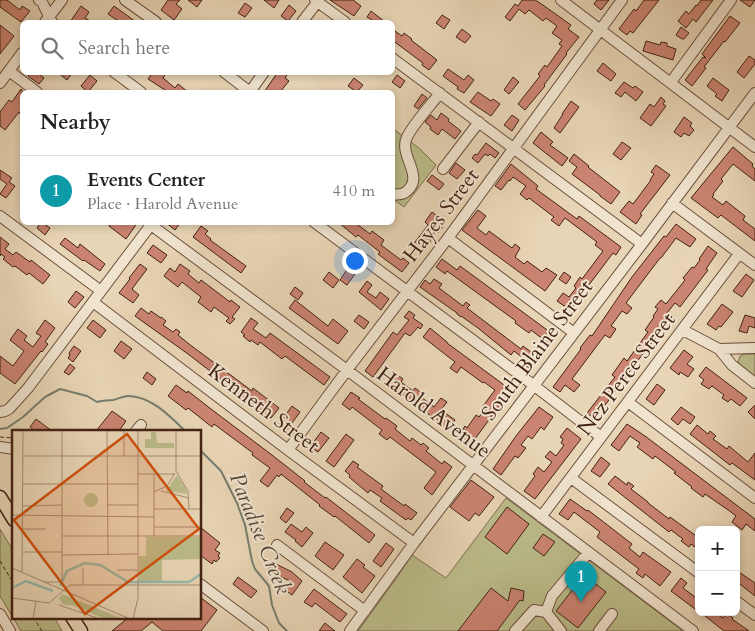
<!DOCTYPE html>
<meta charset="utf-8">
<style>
:root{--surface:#fff;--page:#f2f2f2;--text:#222;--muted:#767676;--line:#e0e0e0;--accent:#d93025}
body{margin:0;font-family:Cardo,serif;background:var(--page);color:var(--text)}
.controls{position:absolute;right:15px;bottom:15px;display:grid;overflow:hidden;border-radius:8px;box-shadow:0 2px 8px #0003}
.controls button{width:45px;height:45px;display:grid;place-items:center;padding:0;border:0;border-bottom:1px solid var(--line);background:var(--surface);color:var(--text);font:25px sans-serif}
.you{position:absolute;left:354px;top:260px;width:18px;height:18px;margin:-12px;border:4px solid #fff;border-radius:50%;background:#1a73e8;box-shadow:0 0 0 8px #1a73e833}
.badge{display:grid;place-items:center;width:32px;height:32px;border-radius:50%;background:var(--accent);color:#fff;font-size:16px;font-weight:700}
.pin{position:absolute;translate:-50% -41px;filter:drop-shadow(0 1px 2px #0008)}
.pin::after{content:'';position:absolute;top:26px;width:18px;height:15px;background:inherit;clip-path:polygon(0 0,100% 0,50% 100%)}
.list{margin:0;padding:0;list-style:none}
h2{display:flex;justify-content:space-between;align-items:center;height:65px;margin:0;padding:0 20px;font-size:21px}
h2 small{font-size:16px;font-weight:400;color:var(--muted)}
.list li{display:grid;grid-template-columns:32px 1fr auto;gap:15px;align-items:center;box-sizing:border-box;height:70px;padding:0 20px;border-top:1px solid var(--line)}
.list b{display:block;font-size:19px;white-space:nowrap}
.list p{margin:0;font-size:16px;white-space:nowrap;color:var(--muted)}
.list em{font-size:16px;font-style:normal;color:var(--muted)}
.icon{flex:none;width:28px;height:28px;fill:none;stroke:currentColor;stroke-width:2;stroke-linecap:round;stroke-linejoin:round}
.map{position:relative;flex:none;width:755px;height:631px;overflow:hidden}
.search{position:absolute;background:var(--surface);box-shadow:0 2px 8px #0003;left:20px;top:20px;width:375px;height:55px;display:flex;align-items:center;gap:12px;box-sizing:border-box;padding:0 18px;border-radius:8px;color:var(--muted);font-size:19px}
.panel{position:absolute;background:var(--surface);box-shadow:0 2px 8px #0003;left:20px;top:90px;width:375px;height:135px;border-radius:8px}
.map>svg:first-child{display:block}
</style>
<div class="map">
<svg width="755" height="631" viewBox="0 0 755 631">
<rect width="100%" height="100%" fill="#e8d5b5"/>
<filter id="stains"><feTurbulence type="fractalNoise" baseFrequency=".004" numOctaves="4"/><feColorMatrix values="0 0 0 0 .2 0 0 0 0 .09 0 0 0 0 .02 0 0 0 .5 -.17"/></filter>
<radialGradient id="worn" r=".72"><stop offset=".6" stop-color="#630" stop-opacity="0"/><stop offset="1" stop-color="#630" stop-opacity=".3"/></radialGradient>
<path fill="#bbbc8a" stroke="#7f6f50" d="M392 128 419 148 436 165 404 207 393 199Z
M745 354H755V377L742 366 738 362 740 356Z
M506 498 683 631H358L393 583 412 555 446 578Z
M0 529 14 552V617H54L62 631H21L0 596Z"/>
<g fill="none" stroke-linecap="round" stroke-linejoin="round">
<path stroke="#767d6e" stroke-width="2" d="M0 429 7 428 23 417 45 397 60 389 87 396 97 402C103 400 107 401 113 400 118 399 123 396 128 396 151 396 171 417 185 431
M200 450 221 471 237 503 245 525 252 561 255 569 269 586 272 605 279 623 287 631"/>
</g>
<path fill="#cb8471" stroke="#432215" d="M0 0H7L20 10 22 6 30 11 21 22 0 7Z
M168 0H180L176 4 182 9 174 20 161 10Z
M188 0H202L197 7Z
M264 0H279L274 8Z
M330 0H353L361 6 354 16Z
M522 0H535L540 3 571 25 568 29 579 37 566 53 567 54 544 85 545 86 525 110 518 104 540 76 538 74 545 65 547 67 562 46 559 44 562 40 552 33 557 26 546 18 543 21 529 10 525 14 519 9 510 21 505 17 515 4 518 6Z
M597 0H609L601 10 594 4Z
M644 0H659L633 33 630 31 627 35 619 29 634 9 636 11Z
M701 0H713L696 22 693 19 686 28 678 21 686 11 689 14 696 5 697 6Z
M740 0H755L750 7Z
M245 3 252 8 245 17 238 13Z
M289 5 296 11 288 21 281 16Z
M81 6 89 12 85 18 92 22H70Z
M114 6 136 22H120L108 14Z
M371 11 385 22H370L372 20 367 17Z
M442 15 450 20 444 29 436 23Z
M730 16 740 23 725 42 724 41 704 67 706 68 692 86 685 80 703 57 706 58 702 54Z
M0 25 14 36 0 54Z
M681 27 689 33 684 39H682L676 35Z
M392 29 402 36 404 33 412 39 411 40 437 60 429 70 422 65 423 63 392 40Z
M462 29 471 36 465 43 456 37Z
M646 41 660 45 661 42 667 43V46L676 49 673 60 643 51Z
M749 56 755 60V64L744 78 737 72Z
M603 63 616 74 611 81 597 71Z
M448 69 464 80 468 75 474 80 464 93 457 89 458 87 443 76Z
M31 72H37L44 78 39 84 28 76Z
M57 72H73L67 80Z
M153 72H167L163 78 175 88 178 84 188 92H168L148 79Z
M278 72H289L285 78 289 81 280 92H264Z
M90 75 97 81 88 92 81 86Z
M397 75 405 81 400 88 392 82Z
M513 77 519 82 509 94 504 90Z
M354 78 363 85 357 92 348 86Z
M713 78 729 90 722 101 715 96 717 94 707 86Z
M624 82 633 88 635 86 643 92 636 101 625 92 621 97 615 93Z
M21 89 22 90V111L20 114 19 112 5 130 0 126V112L9 100 12 102Z
M478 92 491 101 493 99 500 104 491 116 470 102Z
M422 94 427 98 418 109 414 106Z
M661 97 665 101 663 104 666 106 651 126 640 118 650 104 654 107Z
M571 101 579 107 560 133 554 128 563 114H562Z
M441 113 449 119 448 121 461 131 455 139 442 129 438 135 430 129 431 127 425 122 431 115 437 120Z
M512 115 519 120 512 131 504 125Z
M684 117 692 123 690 126 694 130 689 136 684 133 681 137 674 132Z
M541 132 553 142 550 145 568 158 562 166 533 143Z
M622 142 631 148 621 160 613 154Z
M486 143 499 153 495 158 490 154 488 156 485 154 478 163 472 158 475 154 477 155Z
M733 147 753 164 752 166 755 169V181L733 164 721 179 723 181 713 194 714 195 712 197 723 205 726 201 745 216 743 220 755 229V241L721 215 718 218 691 198Z
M574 154 589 166 588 167 620 192 611 204 600 196V195L572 174 577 167 569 161Z
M456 163 465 170 457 179 449 173Z
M511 164 538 186 536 189 577 219 579 216 621 247 616 255 613 253 570 310 557 301 563 293 569 297 576 288 574 286 580 277 582 279 603 251 595 245 597 242 565 218 559 226 551 220 554 217 529 198 527 200 520 194 526 186 513 177 510 181 509 180 501 190 495 186Z
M656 165 670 175 640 214 642 215 636 224 620 212 629 201 633 204 651 180H650L654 174 651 172Z
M0 170 12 178 9 182 15 186 6 198 0 194 7 184 0 179Z
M432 175 444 184 439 190 427 181Z
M478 210 486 216 477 228 486 235 489 231 512 248 515 244 520 248 515 257 524 264 527 261 542 272 546 268 557 275 545 291 462 230Z
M432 212 440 218 439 220 444 225 438 233 436 231 429 240 431 241 422 254 412 246 428 225 425 222Z
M41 222 50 228 45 235 37 228Z
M111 222H138L126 239 109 226Z
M165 222H181L175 230Z
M338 222H354L370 234 372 231 384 240 381 245 401 260 403 258 409 263 402 272 378 254 380 252 358 235 356 237Z
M676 224 696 239 690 247 676 238 661 258H660L626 303 632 308 627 314 622 311 611 326 616 329 610 338 605 335 572 379 580 385 574 392 565 385 560 392 553 387 581 349 580 348 590 335 592 336 632 277 664 236 666 237Z
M201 226 208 231 205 234 211 239 210 240 246 266 241 273 193 237Z
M0 237 9 244 5 249 13 255 16 252 30 262 31 260 50 275 43 284 29 273 27 275 15 266 13 267 3 259 5 257 1 254 0 256Z
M65 238 78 248 80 244 105 264 100 271 84 260 83 261 60 244Z
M153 245 167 255 161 263 147 253Z
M708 246 717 253 706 269 708 270 680 307 675 303 667 313 672 317 635 364 595 419 587 413 615 377 612 375 624 358 627 361 648 332 645 330 654 317 653 316 658 309 655 307 661 300 666 304 685 280 683 278 692 267 694 268 700 260 699 259Z
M442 259 457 270 460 266 554 335 548 343 531 330 529 333 515 323 516 321 447 271 445 274 436 267Z
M140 264 147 269 132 289 139 295 133 303 119 293 130 279 129 278Z
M180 264 190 271 188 274 199 283 201 280 230 302 231 300 240 307 232 317 235 319 230 324 226 321 229 318 214 307 211 312 198 302 201 297 182 282 178 287 164 276 170 268 175 272Z
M348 268 355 274 347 285 340 280Z
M329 272 339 280 333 288 323 280Z
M564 272 571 277 566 284 559 279Z
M746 274 754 280 742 297 733 291Z
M434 279 442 284 439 288 463 306 466 302 470 305 467 308 521 349 523 346 538 357 529 368 520 361 523 358 514 351 511 355 478 328 461 316V317L457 314V313L420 287 425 280 430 284Z
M367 281 372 285 367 292 376 298 380 292 389 299 381 310 359 292Z
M295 287 303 293 298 300 290 294Z
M76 291 84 297 75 308 68 302Z
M295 300 328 326 333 319 348 331 338 344 289 308Z
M722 304 733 312 721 327 719 326 716 330 707 324Z
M141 308 149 314 151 311 161 318V317L166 321 163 325 173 332 176 329 180 332 178 335 189 344 252 391 253 388 279 408 271 418 188 354 135 316Z
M409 311 415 315 413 318 423 325 420 329 418 327 410 336 405 333 373 377 365 371 393 332 397 335 409 320 404 317Z
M359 315 369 322 364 329 354 321Z
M745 315 755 318V328L749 326 747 333 739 331Z
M251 318 258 323 253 329 266 338 270 333 330 377 324 385 285 356 282 359 260 342 258 345 251 340 250 342 243 336 245 335 241 332Z
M45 320 55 328 45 342 48 344 42 352 41 351 15 384 0 373V356L13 366 24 351 10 340 18 329 27 336 24 340 33 347 41 336 36 333Z
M93 320 106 330 100 338 87 328Z
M430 328 447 342V343L511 390 469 447 457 438 465 426 467 428 476 415 479 417 486 408 483 406 495 390 484 382 483 383 461 367 457 373 450 368 455 362 423 337Z
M121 341 132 349 124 359 114 351Z
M74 346 81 351 73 362 68 358 70 355 69 353Z
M684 350 693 357 687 364 694 369 688 377 680 372 679 375 670 368Z
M70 364 75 368 69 375 64 372Z
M706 367 747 398 740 406 731 399 728 402 722 398 724 395 712 386 709 389 701 384 704 380 699 376Z
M147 372 156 379 152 385 143 378Z
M395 373 403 379 401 382 413 391 415 388 423 394 421 397 434 407 441 398 447 402 441 410 455 420 448 429 387 383Z
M657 384 665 390 654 405 646 399Z
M176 385 187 393 188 391 211 409 272 455 305 481 304 482 325 498 326 497 375 535 369 543 335 516 334 517 319 506 320 505 281 474 279 477 277 475 268 487 260 481 270 468 252 455 253 453 214 424 212 427 188 408 186 410 168 396Z
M351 392 360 398 358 399 385 419 386 418 397 426 395 429 410 441 412 438 421 445 423 443 429 448 426 451 442 464 444 461 452 467 432 495 424 488 436 472 390 437 387 440 379 434 382 430 352 407 350 410 342 404Z
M755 405V419L748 412Z
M292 406 300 412 287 430 279 424Z
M539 407 553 417 544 430 541 427 532 439 528 436 521 445 526 448 518 458 515 456 501 475 493 469 516 436Z
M681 407 695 417 690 424 683 419 678 425 671 419Z
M112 411 126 421 119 431H96Z
M36 419 52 431H35L30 427Z
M627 424 645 436 755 519V531L746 524 742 530 732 522 736 516 731 512 705 494 703 497 691 488 692 487 674 473 676 472 655 456 653 459 637 447 640 443 630 436 619 451 611 445Z
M697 425 708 434 710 431 716 436 713 439 727 449 729 446 748 462 755 453V480L732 463 730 465 690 434Z
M567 428 581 439 535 499 524 491 535 476 533 474 538 467 544 472 552 462 545 457 550 451 556 456 564 445 561 443 563 439 560 437Z
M321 432 329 438 318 452 310 447Z
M346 434 354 440 334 467 326 461Z
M601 457 610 464 600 477 591 471Z
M353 461 359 465 357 467 383 486 381 489 404 506 405 504 417 513 411 520 408 518 406 520 380 501 382 498 370 490 368 493 349 477 350 475 345 471Z
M615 476 627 485 628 482 634 486 631 489 648 502V503L669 519 670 517 699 538V550L691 544 689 547 681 541 683 539 671 530 669 532 608 484Z
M471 480 494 497 479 516 475 513 469 521 450 507Z
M570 499 587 511 588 510 632 544 629 548 640 557 643 552 671 572 660 586 645 574 643 578 636 573 639 569 597 537 600 532 574 512 568 520 559 514Z
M507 507 529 524 507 554 485 537Z
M287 508 294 513 286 523 280 518Z
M291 524 302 532 306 527 313 533 302 547 295 541 296 540 285 532Z
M200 527 220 543 215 550 220 553 218 556 220 558 216 562 214 560 212 564 200 555Z
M543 534 555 542 544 556 533 548Z
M325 542 344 555 333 570 315 556Z
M386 543 394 549 381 567 373 561Z
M357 559 365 565 363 567 375 576 362 593 343 577Z
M272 562 292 572 302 581 292 595 284 589 290 581 268 571Z
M736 570 755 583V596L736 581Z
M584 575 606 592 578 628 556 611Z
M238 577 257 591 251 598 233 584Z
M681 578 687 583 683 588 695 597 699 593V612L671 591Z
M491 588 508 601 511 588 524 591 523 601 520 600 497 631H458Z
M314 589 347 614 340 622 315 603 312 607 304 602Z
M200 597 217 610 201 631H163L152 622 141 631H112L129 617H200Z
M700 612H715L723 618 727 613 733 618 732 619 749 631H724Z
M325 623 335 631H319Z"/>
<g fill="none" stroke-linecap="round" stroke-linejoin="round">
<g stroke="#6c4f3d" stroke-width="12">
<path id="minor" d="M39 0 42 2 52 22
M125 0 156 22
M315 0 345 22
M561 0 755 147
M45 22 62 0
M302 22 319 0
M392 58 642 244
M9 71 37 92
M114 72 141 92
M224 72 250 92
M671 82 731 0
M0 83 22 53
M250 92 264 72
M443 169 479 122
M392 194C398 195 403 195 407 191 425 176 398 155 407 137 414 123 430 106 440 93
M672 203 755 265
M0 216 101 291
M314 222 528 381 601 437
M151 225 347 370 693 631
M448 238 574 333
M93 302 288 450 414 543
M683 330 719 349 755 348
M719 349 732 365 755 383
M628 402 755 498
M0 412 5 411 9 409 28 388 153 222
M136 431 141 425
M0 447 14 449
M288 450 347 370 448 238 622 0
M571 478 699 573
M541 517 739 254
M277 545 365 611
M200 584 263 631
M736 601 755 615
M546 612 561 631
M0 614 10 631
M350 631 414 543 642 244 755 93
M515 631 534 610 546 612 552 596 588 553
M599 631 612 614"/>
</g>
<g stroke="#432215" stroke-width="15">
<path id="major" d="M0 497 14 520
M72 617 81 631"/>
</g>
<path stroke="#432215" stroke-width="1" stroke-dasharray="4 2.5" stroke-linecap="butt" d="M0 437 14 438
M0 561 14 584
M33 617 42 631"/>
<use href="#minor" stroke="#f0e4cf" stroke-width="10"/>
<use href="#major" stroke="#e8d5b5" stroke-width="12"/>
</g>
<g text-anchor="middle" stroke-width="4" stroke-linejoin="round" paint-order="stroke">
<g font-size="21" fill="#432215" stroke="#f0e4cf">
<text transform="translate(441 215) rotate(-53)" y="7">Hayes Street</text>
<text transform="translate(537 350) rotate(-53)" y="7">South Blaine Street</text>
<text transform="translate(626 374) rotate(-53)" y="7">Nez Perce Street</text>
<text transform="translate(264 408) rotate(37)" y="7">Kenneth Street</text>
<text transform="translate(434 412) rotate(37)" y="7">Harold Avenue</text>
</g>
<g font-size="22" font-style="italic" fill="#58483a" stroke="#f0e4cf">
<text transform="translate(261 533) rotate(68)" y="8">Paradise Creek</text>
</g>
</g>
<g transform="translate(12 430)">
<rect width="189" height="189" fill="#e8d5b5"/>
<path d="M139 2H144L145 13H162V18H133V9H139ZM165 45 174 59 175 64 154 61ZM72 70a7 7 0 1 1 14 0a7 7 0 1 1-14 0ZM134 107H189V129L150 130V153H127V126H134ZM50 164 111 189H93L60 175H52L47 169Z" fill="#bbbc8a"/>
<path fill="none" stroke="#98b9aa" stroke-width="2.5" d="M48 156 55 141 73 133 88 135 116 152H177L189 144M0 158 14 151 41 161"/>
<path fill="none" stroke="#a68d75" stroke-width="1" d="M95 0 96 125M112 0V26M164 0V41L176 61 177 79M11 26H189M126 44H163M142 44V106M11 54H126M149 61 177 68M142 62 155 56 163 43M96 75H126M11 76 50 75M142 79H189M0 85 142 87M142 97H189M11 99H34M50 106H189M11 122H50M50 125 126 124M0 138 118 189M71 138V155M105 140H126M10 143 11 0M32 152H48L50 149V0M0 168 37 173 58 155H189M47 175 88 189M21 189 24 171M121 189 126 168V0"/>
<path fill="#cf510d" fill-opacity="0.15" stroke="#cf510d" stroke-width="2.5" d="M115 4 187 99 73 184 2 90Z"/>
<rect width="189" height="189" fill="none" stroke="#432215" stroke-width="2.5"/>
</g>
<rect width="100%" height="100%" filter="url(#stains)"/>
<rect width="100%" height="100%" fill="url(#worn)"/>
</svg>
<div class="controls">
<button>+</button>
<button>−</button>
</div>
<div class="you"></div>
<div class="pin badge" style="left:581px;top:602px;background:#0f9aa8">1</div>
<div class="search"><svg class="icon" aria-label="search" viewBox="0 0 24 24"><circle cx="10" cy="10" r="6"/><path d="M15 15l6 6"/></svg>Search here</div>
<section class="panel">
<h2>Nearby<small></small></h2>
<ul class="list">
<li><span class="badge" style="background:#0f9aa8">1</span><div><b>Events Center</b><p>Place · Harold Avenue</p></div><em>410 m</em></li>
</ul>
</section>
</div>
